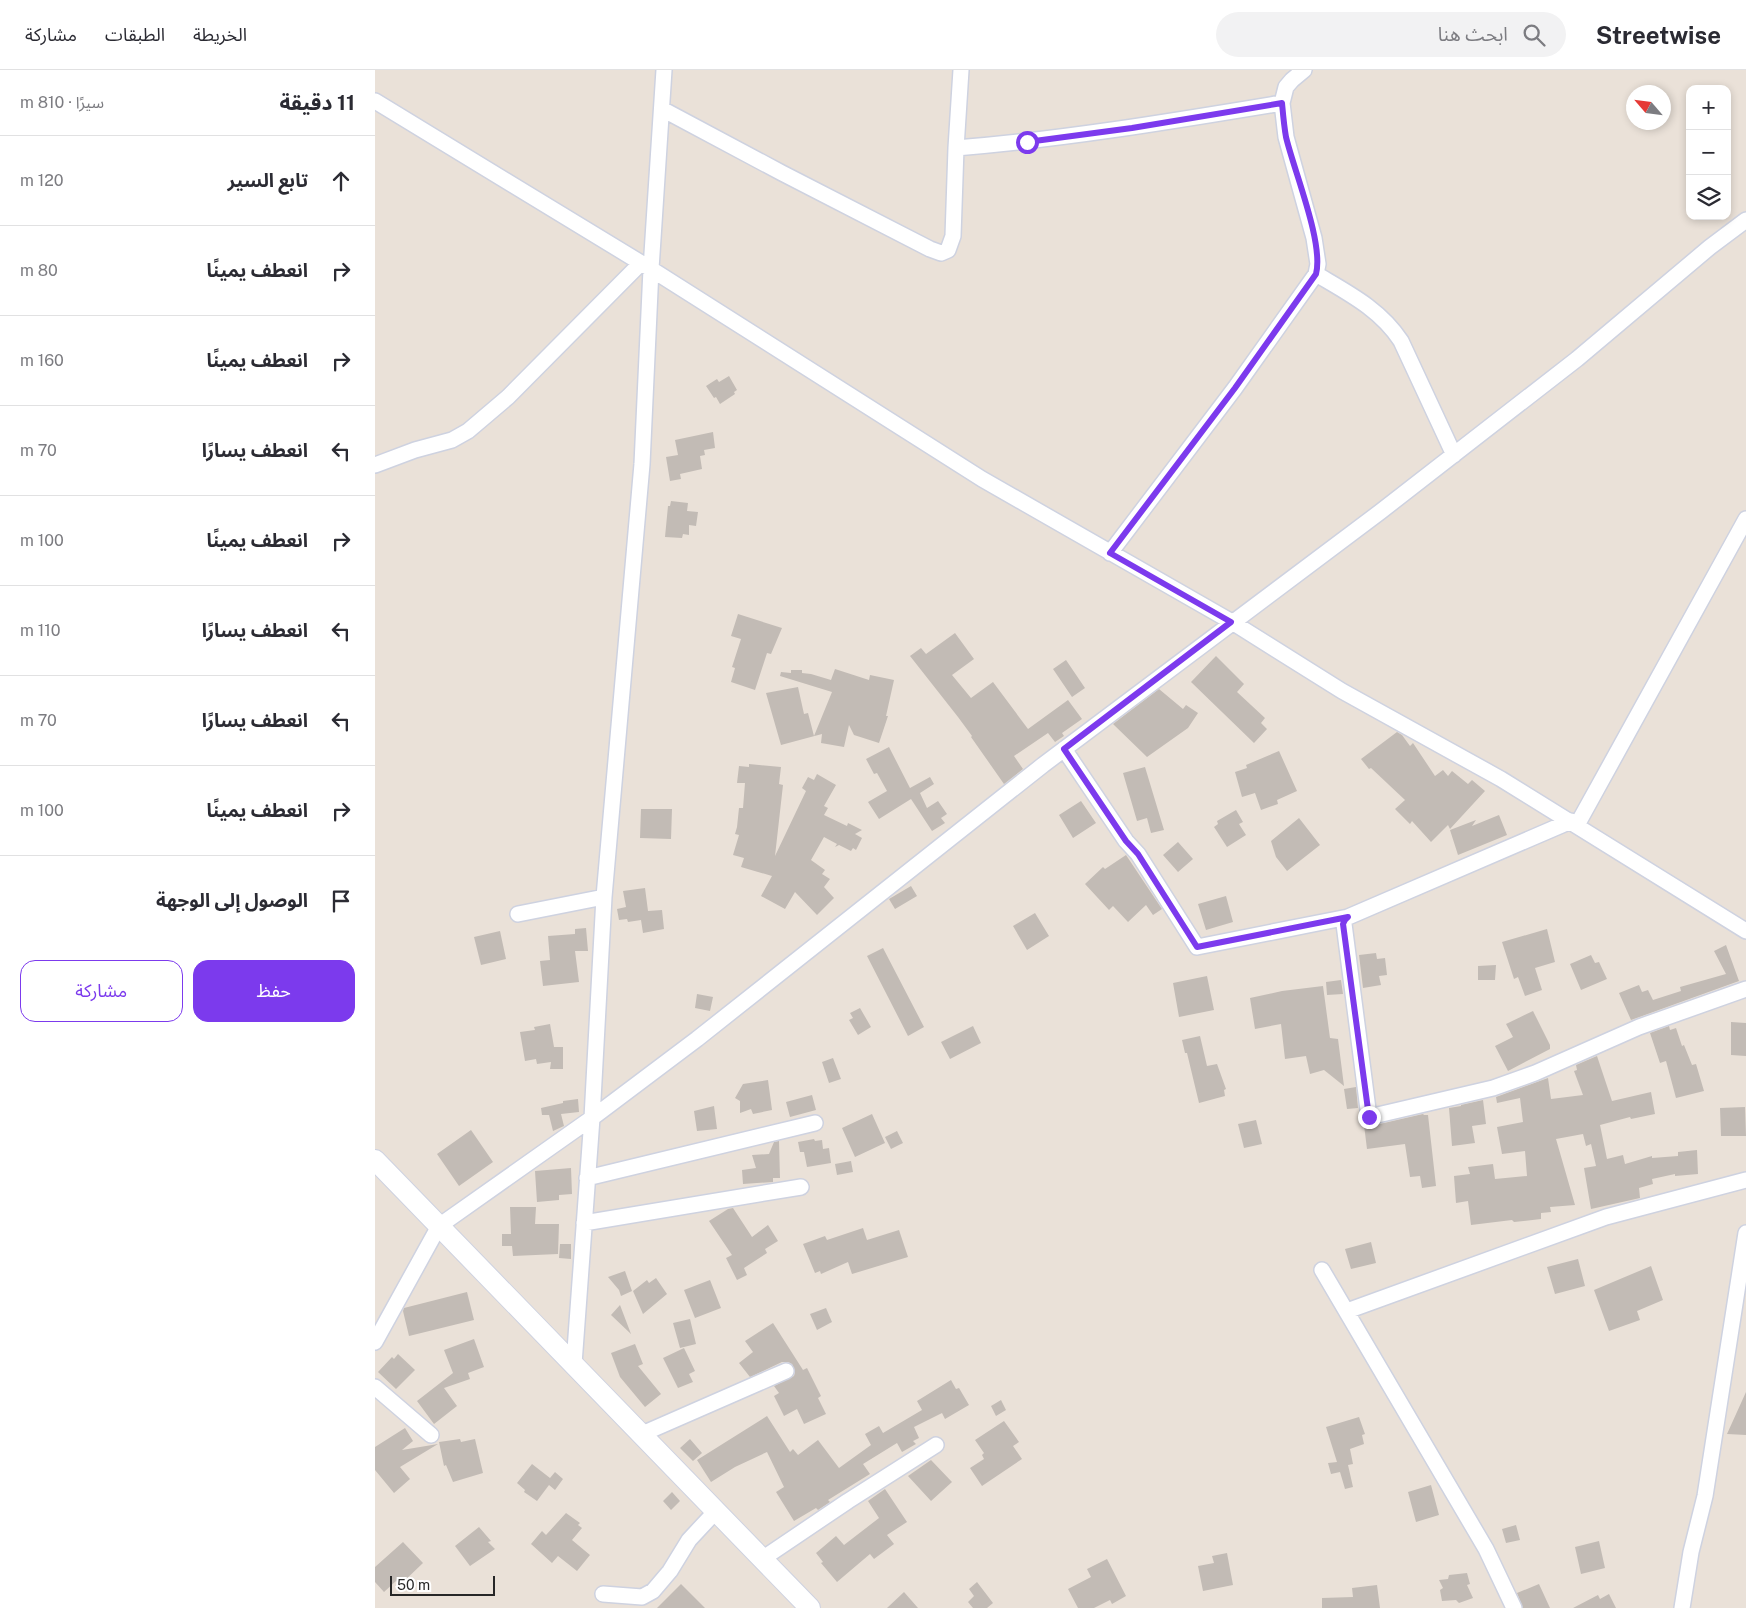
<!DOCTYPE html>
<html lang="ar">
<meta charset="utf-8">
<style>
:root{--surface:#fff;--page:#f2f2f3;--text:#2b2b33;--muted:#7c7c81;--line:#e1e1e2;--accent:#7c3aed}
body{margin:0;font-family:"Public Sans","Noto Sans Arabic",sans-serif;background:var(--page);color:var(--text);direction:rtl}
.controls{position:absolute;right:15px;top:15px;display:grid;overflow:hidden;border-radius:10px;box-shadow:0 2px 8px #0003}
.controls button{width:45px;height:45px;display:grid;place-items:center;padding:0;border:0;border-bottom:1px solid var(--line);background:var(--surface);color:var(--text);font:25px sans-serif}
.compass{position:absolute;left:1251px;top:15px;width:45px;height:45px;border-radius:50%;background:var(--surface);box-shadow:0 2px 8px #0003;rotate:298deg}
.scale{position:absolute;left:15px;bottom:12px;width:105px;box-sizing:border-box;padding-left:5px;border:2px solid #272727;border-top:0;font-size:14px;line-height:18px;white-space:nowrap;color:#272727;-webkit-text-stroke:4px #fff;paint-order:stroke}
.stop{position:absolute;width:15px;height:15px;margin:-11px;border:4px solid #7c3aed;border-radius:50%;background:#fff}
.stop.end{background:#7c3aed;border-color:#fff;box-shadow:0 1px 5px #0008}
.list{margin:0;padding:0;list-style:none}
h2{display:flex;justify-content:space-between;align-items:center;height:65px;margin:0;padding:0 20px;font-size:21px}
h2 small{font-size:16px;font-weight:400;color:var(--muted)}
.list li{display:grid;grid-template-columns:32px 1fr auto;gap:15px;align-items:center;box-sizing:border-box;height:90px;padding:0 20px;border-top:1px solid var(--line)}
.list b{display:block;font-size:19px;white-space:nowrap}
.list em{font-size:16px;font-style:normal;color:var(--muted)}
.actions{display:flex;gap:10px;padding:15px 20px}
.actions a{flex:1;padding:11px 0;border:1px solid var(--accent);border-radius:15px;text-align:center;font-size:18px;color:var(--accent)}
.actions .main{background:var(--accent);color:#fff}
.icon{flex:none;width:28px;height:28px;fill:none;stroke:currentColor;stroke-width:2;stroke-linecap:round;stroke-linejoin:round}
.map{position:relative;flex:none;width:1371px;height:1538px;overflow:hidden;direction:ltr}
header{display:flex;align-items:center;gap:30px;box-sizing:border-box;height:70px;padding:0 25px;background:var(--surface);border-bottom:1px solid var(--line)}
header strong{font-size:24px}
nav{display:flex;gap:28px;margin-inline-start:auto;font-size:18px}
.search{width:350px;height:45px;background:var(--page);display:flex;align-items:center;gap:12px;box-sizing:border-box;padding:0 18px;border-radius:28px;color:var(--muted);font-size:19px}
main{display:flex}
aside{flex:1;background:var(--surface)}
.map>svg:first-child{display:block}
</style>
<header>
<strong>Streetwise</strong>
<div class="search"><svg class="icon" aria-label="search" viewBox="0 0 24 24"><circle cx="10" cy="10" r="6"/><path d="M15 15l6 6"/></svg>ابحث هنا</div>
<nav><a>الخريطة</a><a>الطبقات</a><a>مشاركة</a></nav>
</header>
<main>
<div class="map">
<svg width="1371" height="1538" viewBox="0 0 1371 1538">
<rect width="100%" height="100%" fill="#eae1d8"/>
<path fill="#c2bbb5" d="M354 306 362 320 359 322 360 324 345 334 341 327 339 328 331 316 342 309 344 312Z
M338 362 340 378 329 380 330 385 325 386 327 399 305 404 306 409 295 411 291 387 303 385 300 370Z
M296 431 313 433 312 441 323 442 321 456 314 455V465L308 464 307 468 290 467 293 436H295Z
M363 544 407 558 396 584 392 583 380 620 356 612 360 598 357 597 366 569 356 566Z
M580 563 599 589 577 605 596 628 618 612 653 659 693 630 707 649 687 663 689 666 680 672 673 663 639 686 648 699 629 714 596 667 597 666 583 647 535 586 546 578 551 584Z
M841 586 869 614 862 622 890 648 886 653 892 659 879 673 816 612Z
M691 590 710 618 697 627 678 599Z
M460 599 494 610 495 605 519 610 511 646H513L504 673 479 665 474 655 469 677 446 673 447 664 406 675 391 623 423 617 429 644 433 643 439 666 457 622 405 606 406 602 416 603V600H427V603L436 604 456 610Z
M784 619 808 639 811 635 823 643 813 658 772 687 738 654Z
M1022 662 1027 665 1035 676 1038 673 1060 706 1068 700 1073 706 1077 701 1093 714 1097 710 1110 721 1075 759 1073 755 1056 772 1037 751 1035 754 1020 739 1030 730 996 698 994 699 986 689Z
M514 677 535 718 555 707 559 714 545 723 552 738 563 731 572 744 566 748 570 753 557 761 536 729 504 749 493 732 512 721 502 703 499 704 491 689Z
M904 681 922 721 902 730 903 734 886 740 880 723 867 727 860 702 872 698 871 695Z
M374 694 406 697 404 714 408 715 400 786 431 721 427 718 433 707 439 710 442 704 461 715 449 736 453 738 449 745 472 756 473 753 487 760 480 764 487 768 481 780 478 778 476 781 464 775 460 777 462 774 449 767 436 790 450 800 447 804 455 809 449 817 459 828 442 845 420 822 410 839 386 826 397 806 366 797 369 788 358 785 364 765 360 764 362 757 364 738H368L370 713H362L364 696 374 697Z
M770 697 789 760 776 763 772 748 762 751 748 703Z
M706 731 721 753 698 768 684 745Z
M266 739H297L296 769 265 768Z
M861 740 868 752 864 754 871 765 852 777 839 757 843 754 842 751Z
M1124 745 1132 765 1083 785 1075 760 1101 750 1097 756Z
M924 748 945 775 912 801 901 787 896 771Z
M803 772 818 789 803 802 788 785Z
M751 785 787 839 778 845 771 835 753 852 738 836 734 840 710 814 728 797 730 799Z
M536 816 542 826 520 839 514 829Z
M270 818 273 841 287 840 289 859 268 863 266 850 253 852 252 849 244 850 242 839 251 837 248 821Z
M851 826 858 852 831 860 823 834Z
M660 843 674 866 652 880 638 856Z
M211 858 213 881H200L204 912 168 916 165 891 175 890 173 866 200 864V859Z
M1172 859 1180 892 1160 898 1167 920 1150 926 1143 907 1139 909 1127 872Z
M125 861 131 889 106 895 99 867Z
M1351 875 1364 911 1256 950 1244 923 1264 915 1267 922 1273 920 1278 930 1306 921 1305 917 1351 904 1339 881Z
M508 878 549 957 533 966 492 886Z
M1001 883 1002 889 1010 888 1012 905 1004 906 1006 915 988 918 984 885Z
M1216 885 1220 893 1224 892 1232 909 1206 920 1195 894Z
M1121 895 1120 910H1103V896Z
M832 906 839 940 804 947 798 913Z
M966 910 968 924 952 925 951 912Z
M948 916 955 968 963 969 969 1016 949 1000 935 1004 931 986 910 989 906 954 880 959 875 928 907 921Z
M322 924 338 927 335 941 320 938Z
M485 938 496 957 483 965 474 950 478 948 475 943Z
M1158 941 1175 975V979L1133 1001 1120 976 1138 967 1131 954Z
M1356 952 1371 953V986L1356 985Z
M175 954 179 977H188V999H175L176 992 162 994 161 989 150 991 145 962 160 960 159 957Z
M598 956 606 973 575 989 566 972Z
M1294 956 1295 960 1301 958 1307 976 1309 975 1317 995 1321 994 1329 1021 1301 1028 1291 991 1285 993 1275 963Z
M825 966 832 996 842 994 851 1019 849 1020 850 1026 824 1033 812 983H810L807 970Z
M1222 986 1237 1031 1276 1022 1280 1044 1256 1049 1255 1047 1225 1055 1232 1089 1248 1085 1250 1094 1277 1086V1088L1303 1086V1082L1322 1080 1323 1104 1300 1106V1104L1277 1109 1278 1114 1264 1118 1265 1128 1216 1139 1209 1098 1221 1096 1216 1074 1211 1076 1208 1064 1181 1069 1200 1135 1175 1137 1176 1142 1166 1143V1149L1139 1152 1137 1150 1096 1155 1093 1131 1081 1133 1079 1106 1095 1104 1093 1097 1118 1094 1120 1109 1152 1106 1150 1081 1127 1084 1122 1057 1148 1052 1145 1028 1122 1033 1121 1027 1173 1008 1176 1029 1208 1025 1199 1001 1202 1000 1201 995Z
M458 988 466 1009 454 1013 447 992Z
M393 1010 397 1040 378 1044 376 1039 365 1043V1031L360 1028 368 1014Z
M981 1017 983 1038 972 1039 969 1019Z
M437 1025 441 1040 415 1047 411 1032Z
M203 1029 204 1042 186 1044 189 1056 178 1061 174 1045H167L166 1038 188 1033V1031Z
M1108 1030 1111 1054 1097 1056 1100 1073 1077 1076 1074 1038 1086 1036V1035Z
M339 1036 342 1059 322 1061 319 1041Z
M1370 1037 1371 1066H1346L1345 1038Z
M497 1044 510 1073 480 1087 467 1058Z
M1048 1044 1049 1045H1053L1061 1116 1047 1118 1045 1106 1035 1107 1030 1074 992 1079 989 1055 996 1056Z
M881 1050 887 1074 869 1078 863 1054Z
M96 1060 118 1092 84 1116 62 1084Z
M522 1061 528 1073 516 1079 510 1067Z
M439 1069 440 1071 447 1070 448 1079 454 1078 456 1093 432 1097 429 1082H425L423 1072Z
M404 1071 405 1108H398V1112L368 1114 367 1100 381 1098 377 1085 394 1084 399 1072Z
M476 1091 478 1102 462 1105 460 1094Z
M196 1098 197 1124 184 1125V1130L162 1132 160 1101Z
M135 1137H161L160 1154H184L183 1184 138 1186 137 1176H127V1164H136Z
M358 1138 377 1167 393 1155 403 1171 390 1179 392 1183 369 1198 372 1205 362 1210 351 1188 357 1185 334 1151 353 1139Z
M488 1158 492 1170 524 1160 533 1187 477 1204 473 1192 446 1204 445 1201 440 1203 428 1174 450 1166 452 1170Z
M996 1172 1001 1193 976 1199 970 1179Z
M185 1174H196V1189L184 1188Z
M1203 1189 1210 1216 1180 1224 1172 1197Z
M1276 1196 1288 1230 1262 1241 1265 1250 1234 1261 1219 1220Z
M250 1201 257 1221 246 1226 244 1220 233 1207Z
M281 1208 292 1224 268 1244 258 1221 272 1210 274 1213Z
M335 1210 346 1238 320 1248 309 1220Z
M92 1222 99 1250 34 1266 28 1241 29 1238Z
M245 1235 256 1264 236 1245Z
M451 1238 457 1252 442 1260 435 1244Z
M315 1249 321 1274 305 1278 298 1253Z
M398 1253 428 1300 432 1298 446 1326 443 1328 451 1344 429 1354 422 1339 409 1346 399 1326 404 1323 399 1316 419 1306 420 1302 417 1294 413 1292H407L375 1307 364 1293 378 1282 370 1271Z
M99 1269 109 1297 93 1303 95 1309 69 1318 82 1336 59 1354 42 1331 78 1303 69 1280Z
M260 1274 268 1294 263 1296 286 1324 270 1337 245 1307 236 1283Z
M309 1278 320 1301 314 1304 318 1312 303 1318 288 1288Z
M23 1284 40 1300 21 1319 3 1302 17 1287 19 1289Z
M576 1310 581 1319 584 1318 594 1335 570 1349 567 1343 539 1357 544 1368 538 1371 541 1374 527 1382 522 1373 488 1394 495 1404 453 1430 455 1432 443 1440 441 1438 419 1451 401 1422 409 1417 392 1382 360 1397 336 1412 322 1390 392 1346 415 1382 418 1379 423 1385 443 1370 464 1398 496 1375 490 1364 504 1356 508 1363 547 1340 542 1331Z
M1371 1322V1365L1352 1364Z
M626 1330 631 1340 621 1346 616 1336Z
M984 1347 990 1364 987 1365 989 1374 975 1379 978 1394 973 1395 978 1417 970 1419 965 1402 956 1404 953 1393 962 1392 951 1357Z
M629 1351 644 1372 638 1376 647 1389 607 1416 595 1398 609 1389 607 1385 609 1383 600 1370Z
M30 1358 38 1371 27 1380 63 1374 25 1397 35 1409 19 1423 0 1400V1377Z
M85 1369 86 1372 100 1369 108 1403 78 1412 71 1395 69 1396 64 1372Z
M315 1369 327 1383 318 1391 305 1378Z
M556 1390 577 1412 556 1431 533 1406Z
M157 1394 175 1408 180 1402 188 1409 180 1420 174 1415 162 1431 149 1422 150 1420 142 1413Z
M1056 1415 1064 1445 1041 1452 1033 1422Z
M510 1419 532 1452 512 1465 519 1474 499 1489 495 1484 462 1512 446 1493 448 1492 441 1483 461 1466 469 1475 504 1448 493 1431Z
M297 1422 305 1431 296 1440 288 1431Z
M191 1443 205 1453 203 1455 207 1458 197 1470 215 1485 202 1501 183 1486 177 1493 156 1474 167 1461 171 1465Z
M1141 1455 1145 1470 1131 1473 1127 1459Z
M104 1457 116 1471 113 1472 120 1479 95 1496 80 1476Z
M1224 1471 1230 1498 1206 1504 1200 1477Z
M28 1472 48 1493 25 1515 21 1511 9 1522 0 1512V1497Z
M852 1483 858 1515 828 1521 823 1496 839 1493 837 1486Z
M732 1489 751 1526 737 1534 735 1530 719 1538H703L693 1519 716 1507 712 1499Z
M1092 1503 1095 1514 1092 1515 1098 1528 1084 1533 1081 1530 1067 1531 1065 1520 1068 1518 1064 1510 1073 1509 1074 1505Z
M602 1512 618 1533 612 1538H598L593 1532 599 1526 594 1519Z
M306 1514 330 1538H282Z
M1164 1514 1175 1538H1148L1142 1523Z
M1002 1515 1005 1538H947V1528L978 1527 977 1518Z
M529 1522 543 1538H512Z
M1234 1524 1241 1538H1198L1223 1525 1225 1529Z"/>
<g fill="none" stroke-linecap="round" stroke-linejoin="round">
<g stroke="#ced2e0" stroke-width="18">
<path id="minor" d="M0 31 276 199 607 409 857 552 967 621 1126 709 1371 861
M287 39 407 103 555 179 566 183 573 180 578 166 581 78 586 0
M581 78C691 69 798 51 907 33
M941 204C973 223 1005 239 1026 271L1079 385
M0 395 40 380 77 370 93 361 133 327 266 193
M735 483 860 318 941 204 943 194 939 168 911 67 907 33 911 17 917 10 929 0
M689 679 751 771 763 784 822 877 973 847
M1196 751 973 847 970 850 969 854 994 1047 1118 1018 1160 1003 1264 957 1371 919
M1202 755 1371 449
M143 844 229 827
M212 1108 440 1053
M209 1153 426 1117
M947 1200 1111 1479 1139 1538
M972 1241 1231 1147 1371 1110
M0 1272 64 1156 217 1048 322 969 668 695 1005 442 1202 289 1335 177 1371 150
M199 1294 217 1048 229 827 267 394 276 199 289 0
M0 1317 56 1365
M267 1364 411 1301
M387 1489 473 1431 561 1375
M228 1524 267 1527 278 1521 295 1501 314 1470 341 1441
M1307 1538 1316 1482 1330 1426 1371 1163"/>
</g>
<g stroke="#ced2e0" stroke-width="22">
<path id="tertiary" d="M0 1090 435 1538"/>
</g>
<use href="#minor" stroke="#fff" stroke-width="15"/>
<use href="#tertiary" stroke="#fff" stroke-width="20"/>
</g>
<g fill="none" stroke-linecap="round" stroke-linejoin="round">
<path stroke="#7c3aed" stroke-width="6" d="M652 72 757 58 907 33C908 44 909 56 911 67 919 101 949 173 941 204L860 318 735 483 856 552 689 679 751 771 763 784 822 877 973 847 970 850 968 854 994 1047"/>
</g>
</svg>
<div class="controls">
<button>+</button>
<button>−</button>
<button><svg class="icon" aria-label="layers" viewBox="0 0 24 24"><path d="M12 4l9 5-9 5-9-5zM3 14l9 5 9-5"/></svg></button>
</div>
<svg class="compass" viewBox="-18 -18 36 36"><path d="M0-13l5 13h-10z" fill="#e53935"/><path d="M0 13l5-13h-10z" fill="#7c7c81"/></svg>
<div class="scale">50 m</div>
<div class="stop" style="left:652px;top:72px"></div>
<div class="stop end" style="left:994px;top:1047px"></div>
</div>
<aside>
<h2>11 دقيقة<small>سيرًا · 810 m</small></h2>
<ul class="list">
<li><svg class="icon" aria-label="ahead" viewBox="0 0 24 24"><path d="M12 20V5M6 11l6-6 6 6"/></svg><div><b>تابع السير</b></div><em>120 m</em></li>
<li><svg class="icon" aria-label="right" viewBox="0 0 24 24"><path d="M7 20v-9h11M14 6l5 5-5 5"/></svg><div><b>انعطف يمينًا</b></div><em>80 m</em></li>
<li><svg class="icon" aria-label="right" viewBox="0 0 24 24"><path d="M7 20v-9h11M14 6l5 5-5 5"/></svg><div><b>انعطف يمينًا</b></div><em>160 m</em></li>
<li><svg class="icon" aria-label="left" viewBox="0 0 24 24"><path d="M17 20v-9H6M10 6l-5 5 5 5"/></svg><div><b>انعطف يسارًا</b></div><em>70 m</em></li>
<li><svg class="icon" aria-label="right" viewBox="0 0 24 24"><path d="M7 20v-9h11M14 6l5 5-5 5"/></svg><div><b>انعطف يمينًا</b></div><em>100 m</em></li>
<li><svg class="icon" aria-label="left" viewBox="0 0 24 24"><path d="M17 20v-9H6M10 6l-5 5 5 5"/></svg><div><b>انعطف يسارًا</b></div><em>110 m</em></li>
<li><svg class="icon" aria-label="left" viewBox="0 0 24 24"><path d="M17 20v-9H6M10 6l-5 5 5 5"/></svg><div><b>انعطف يسارًا</b></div><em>70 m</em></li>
<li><svg class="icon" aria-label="right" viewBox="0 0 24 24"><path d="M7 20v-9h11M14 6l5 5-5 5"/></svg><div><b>انعطف يمينًا</b></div><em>100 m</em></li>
<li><svg class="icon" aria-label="arrive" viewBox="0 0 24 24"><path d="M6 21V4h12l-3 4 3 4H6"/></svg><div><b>الوصول إلى الوجهة</b></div></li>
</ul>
<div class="actions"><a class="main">حفظ</a><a>مشاركة</a></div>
</aside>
</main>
